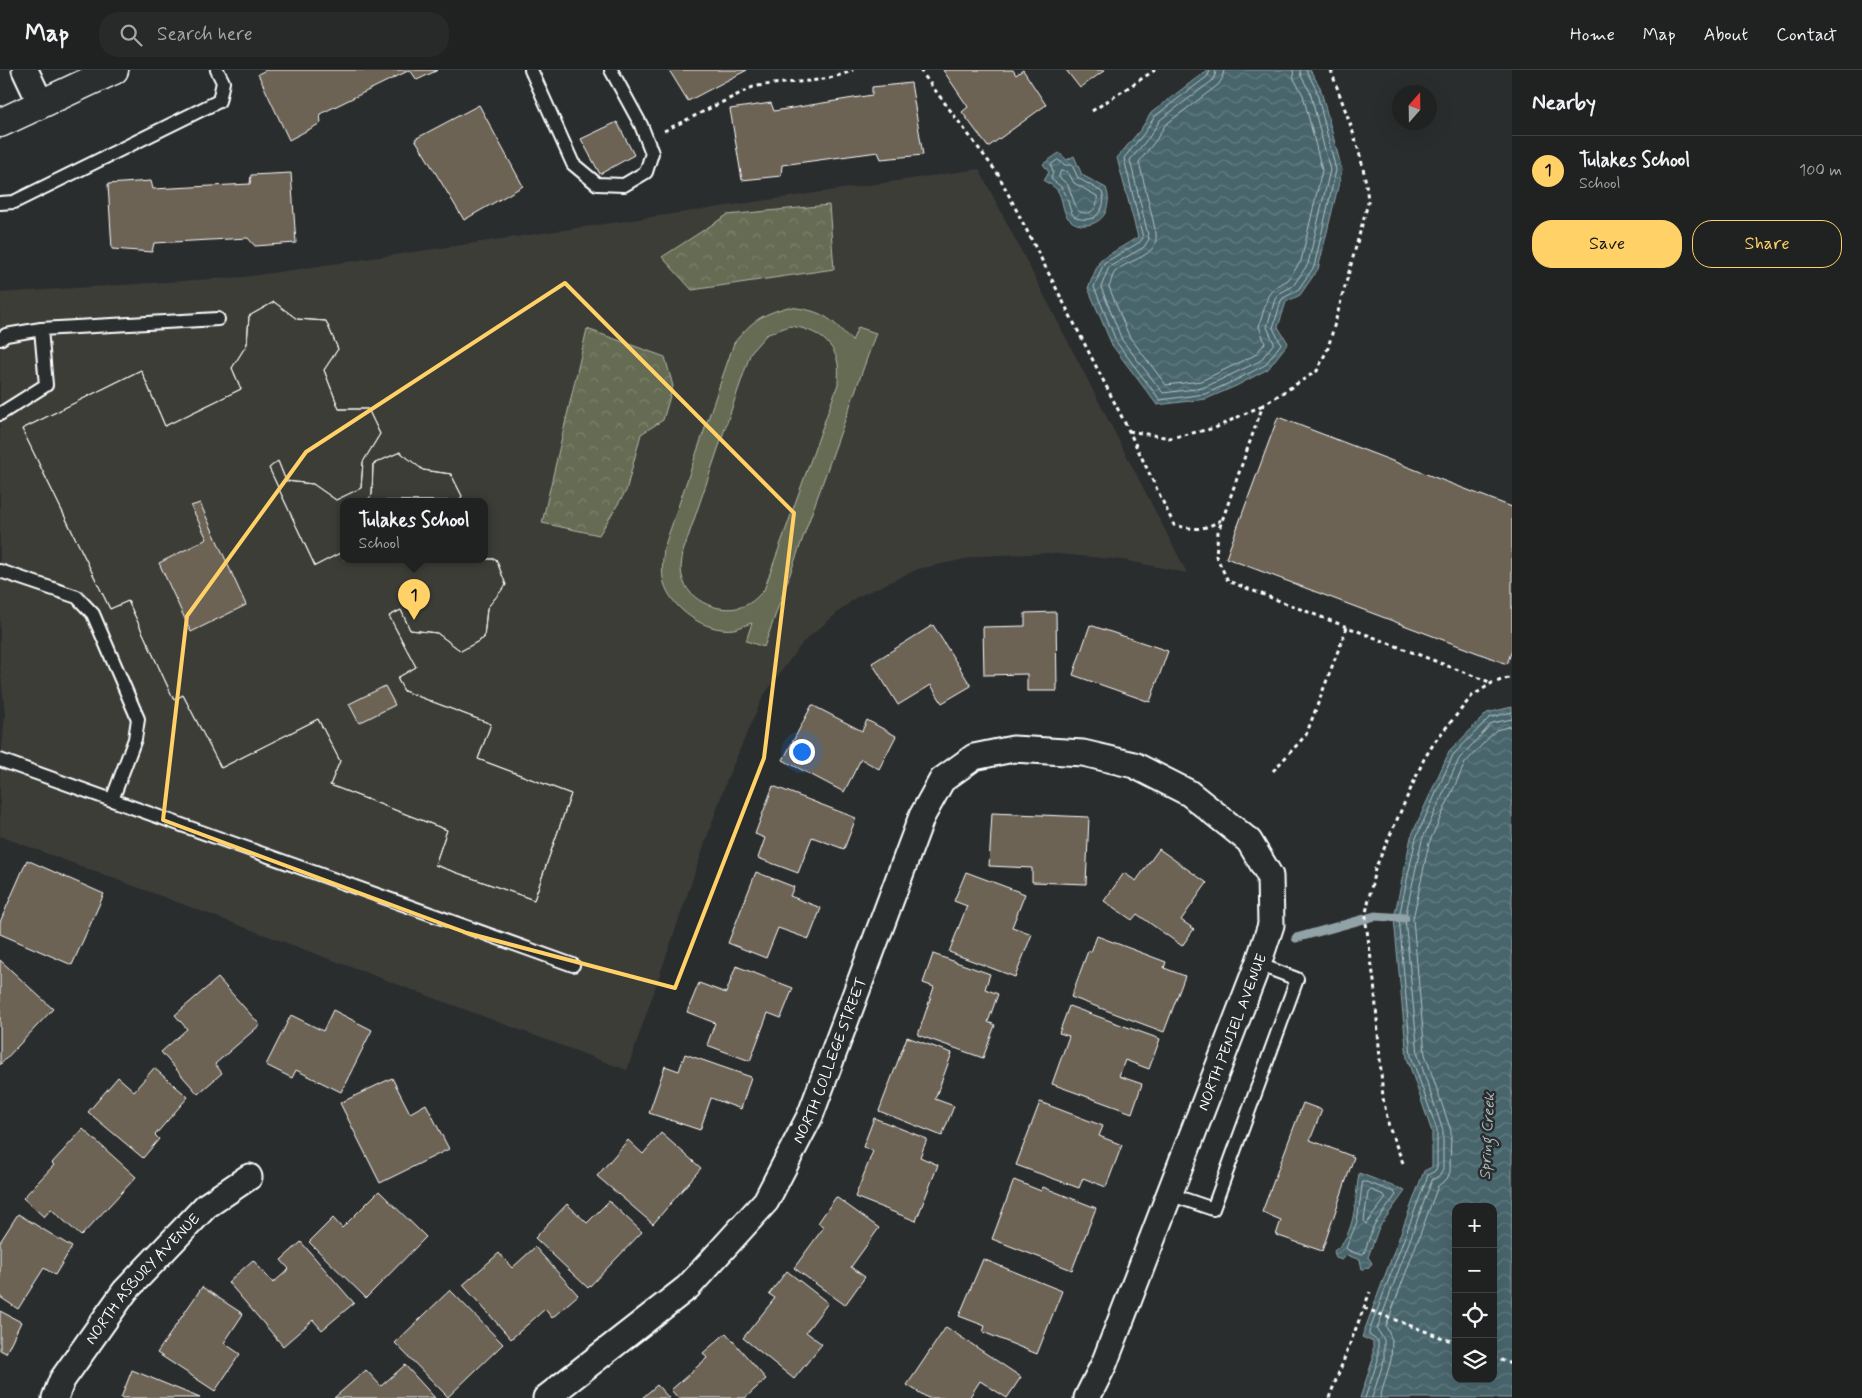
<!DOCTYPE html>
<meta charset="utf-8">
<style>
:root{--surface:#202222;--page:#282a2a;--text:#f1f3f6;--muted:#a2a4a5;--line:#3d3f40;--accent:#ffd166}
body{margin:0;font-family:Mynerve,sans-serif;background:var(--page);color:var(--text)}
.controls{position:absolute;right:15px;bottom:15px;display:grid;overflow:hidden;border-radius:10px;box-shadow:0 5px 20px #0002}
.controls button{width:45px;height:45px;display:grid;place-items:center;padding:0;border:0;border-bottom:1px solid var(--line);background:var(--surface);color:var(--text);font:25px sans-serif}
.compass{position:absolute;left:1392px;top:15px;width:45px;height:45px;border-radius:50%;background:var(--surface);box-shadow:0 5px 20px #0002;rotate:20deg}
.you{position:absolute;left:801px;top:681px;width:18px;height:18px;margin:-12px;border:4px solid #fff;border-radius:50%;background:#1a73e8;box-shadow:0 0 0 8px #1a73e833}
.badge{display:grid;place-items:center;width:32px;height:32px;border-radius:50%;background:var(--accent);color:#111;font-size:16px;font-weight:700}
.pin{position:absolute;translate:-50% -41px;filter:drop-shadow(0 1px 2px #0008)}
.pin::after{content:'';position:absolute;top:26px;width:18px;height:15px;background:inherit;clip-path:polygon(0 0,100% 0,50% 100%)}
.popup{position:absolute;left:340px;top:428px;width:148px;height:65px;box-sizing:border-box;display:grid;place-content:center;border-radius:10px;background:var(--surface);filter:drop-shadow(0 1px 4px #0005);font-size:16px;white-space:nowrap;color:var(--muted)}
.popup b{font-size:19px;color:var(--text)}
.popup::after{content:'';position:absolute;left:50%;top:100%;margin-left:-10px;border:10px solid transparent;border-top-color:var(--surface)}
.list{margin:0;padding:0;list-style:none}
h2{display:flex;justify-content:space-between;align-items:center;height:65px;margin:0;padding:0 20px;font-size:21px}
h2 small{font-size:16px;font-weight:400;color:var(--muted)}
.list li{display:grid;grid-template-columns:32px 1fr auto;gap:15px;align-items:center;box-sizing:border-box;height:70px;padding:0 20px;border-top:1px solid var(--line)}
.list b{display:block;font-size:19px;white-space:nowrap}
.list p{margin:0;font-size:16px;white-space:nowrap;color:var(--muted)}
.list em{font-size:16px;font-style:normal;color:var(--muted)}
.actions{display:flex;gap:10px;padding:15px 20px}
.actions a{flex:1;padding:11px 0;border:1px solid var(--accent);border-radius:20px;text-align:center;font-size:18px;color:var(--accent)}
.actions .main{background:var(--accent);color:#111}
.icon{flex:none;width:28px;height:28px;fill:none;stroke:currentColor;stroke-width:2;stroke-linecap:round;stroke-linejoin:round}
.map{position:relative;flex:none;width:1512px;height:1328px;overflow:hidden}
header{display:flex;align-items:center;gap:30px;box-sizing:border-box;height:70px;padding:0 25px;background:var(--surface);border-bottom:1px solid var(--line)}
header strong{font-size:24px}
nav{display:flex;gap:28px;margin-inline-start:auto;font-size:18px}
.search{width:350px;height:45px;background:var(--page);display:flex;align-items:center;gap:12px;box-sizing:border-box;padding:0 18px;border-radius:20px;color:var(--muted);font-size:19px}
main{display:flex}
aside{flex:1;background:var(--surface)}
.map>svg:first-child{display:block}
</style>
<header>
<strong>Map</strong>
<div class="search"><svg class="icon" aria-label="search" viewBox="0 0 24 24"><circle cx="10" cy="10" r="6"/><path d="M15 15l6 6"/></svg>Search here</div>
<nav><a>Home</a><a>Map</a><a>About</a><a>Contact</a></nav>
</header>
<main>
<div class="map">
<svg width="1512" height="1328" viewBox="0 0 1512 1328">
<defs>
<pattern id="park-crowns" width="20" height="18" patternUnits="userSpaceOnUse" patternTransform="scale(1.25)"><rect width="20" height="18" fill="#666c52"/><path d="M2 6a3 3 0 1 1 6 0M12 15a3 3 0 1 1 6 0" fill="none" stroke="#7d826c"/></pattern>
<pattern id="water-waves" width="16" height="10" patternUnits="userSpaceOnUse" patternTransform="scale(1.25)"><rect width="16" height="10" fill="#48656c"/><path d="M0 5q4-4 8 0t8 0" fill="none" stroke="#637c82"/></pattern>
</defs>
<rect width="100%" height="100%" fill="#2a2d2e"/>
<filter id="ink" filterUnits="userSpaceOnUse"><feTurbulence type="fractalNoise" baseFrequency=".02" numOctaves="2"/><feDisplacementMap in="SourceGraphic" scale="10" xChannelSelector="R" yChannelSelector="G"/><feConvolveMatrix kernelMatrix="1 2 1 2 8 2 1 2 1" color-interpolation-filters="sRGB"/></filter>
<g filter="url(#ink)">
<path fill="#3e3d39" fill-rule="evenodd" d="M979 99 1187 503 1124 490 1048 483 979 486 918 499 855 528 803 572 763 626 727 709 627 1000 0 766V704L5 644 0 594V223L244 207ZM344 431H484V489H344Z"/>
<path fill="url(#park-crowns)" stroke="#b2b6a8" d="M829 135 834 199 692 220 662 187 727 145Z
M587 259 665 287 673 316 663 350 641 364 626 421 599 465 542 453Z"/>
<path fill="#666c52" stroke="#b2b6a8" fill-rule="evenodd" d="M788 237C821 240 830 247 852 271L858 257 876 263 764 577 746 571 752 553C747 554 740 558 734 559 705 563 672 539 664 513 661 502 663 489 664 478L734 273C752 251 760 245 788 237ZM789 256C812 258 834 270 838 294 839 301 838 308 838 314L764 520C759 525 753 532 746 535 723 546 687 532 682 506 680 498 682 490 683 482L751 282 766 265Z"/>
<path fill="url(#water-waves)" stroke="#91a3a7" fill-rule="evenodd" d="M1207 0H1310L1320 17 1342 100 1318 199 1300 225 1286 232 1278 257 1288 273 1268 299 1236 316 1206 329 1157 335 1112 275 1088 218 1100 190 1138 167 1117 88 1141 59 1151 43Z
M1059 83 1067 90 1074 86 1082 105 1106 118C1109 127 1109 131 1106 141 1101 155 1079 161 1068 148 1062 141 1063 127 1057 120 1054 116 1048 113 1044 111L1049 102 1043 94Z
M1512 637V1328H1360L1373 1289V1272L1362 1267 1424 1101 1432 1097V1062L1407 988 1394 848 1411 767 1449 682 1487 643ZM1456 1137H1493V1309H1456Z
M1359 1103 1405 1121 1379 1157 1368 1187 1372 1193 1369 1198 1362 1199 1360 1190 1347 1185 1342 1190 1336 1188 1334 1181C1356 1166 1355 1128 1359 1103Z"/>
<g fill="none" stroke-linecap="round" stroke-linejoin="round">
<path stroke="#b6c1c4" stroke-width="1" d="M1210 0 1208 6 1155 46 1145 62 1124 88 1143 168 1140 172 1104 193 1094 217 1117 273 1160 330 1205 324 1234 311 1265 295 1281 274 1273 258 1281 231 1283 228 1297 221 1314 197 1336 100 1316 19 1306 0
M1216 0 1215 6 1212 11 1160 50 1150 66 1130 90 1149 169 1144 177 1109 197 1101 217 1122 270 1163 323 1203 318 1260 291 1274 273 1267 257 1275 229 1280 223 1293 216 1308 194 1330 100 1310 22 1301 6 1300 0
M1224 0 1222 9 1218 15 1165 55 1156 70 1139 92 1156 163C1159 188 1129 188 1115 202 1112 205 1111 213 1109 217L1129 266 1166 315 1201 311 1255 285 1265 273 1259 256 1268 226 1274 218 1288 210 1301 191 1322 100 1303 25 1294 9 1293 0
M1058 90 1065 95H1072L1078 108 1102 122C1106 133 1102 140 1094 148 1063 155 1074 132 1061 117 1059 114 1054 112 1051 109L1053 102 1051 95Z
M1061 101 1068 102 1074 113 1097 126C1099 139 1089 148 1077 140L1068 115 1059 107Z
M1363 1112H1366L1394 1122 1396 1125 1374 1155 1364 1183 1361 1185 1348 1180 1346 1178 1357 1152Z
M1371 1120 1384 1125 1386 1128 1366 1154 1364 1151 1368 1122Z
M1365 1328 1378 1290V1271L1369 1265V1262L1428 1105 1435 1101 1437 1097V1060L1411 986 1399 847 1416 768 1453 685 1489 648 1512 642
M1372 1328 1384 1290V1270L1377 1259 1432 1110 1440 1105 1443 1100V1061L1418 985 1405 848 1422 770 1459 689 1492 653 1512 649
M1380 1328 1391 1290 1392 1270 1386 1256 1438 1116 1447 1109 1450 1102 1451 1061 1425 984 1413 849 1429 773 1465 693 1496 660 1512 656"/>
<path stroke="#91a3a7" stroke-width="9" d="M1296 868 1375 846 1405 848"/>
</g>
<path fill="#6c6354" stroke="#fff" fill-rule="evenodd" d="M266 0H438L417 10 410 0 320 44 321 53 289 70 258 4Z
M669 0H747L688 31Z
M943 0H1013L1016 5 1023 0 1046 35 988 77 962 42 968 37Z
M1066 0H1105L1080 18Z
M911 13 923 85 881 89 878 82 782 95 781 106 742 110 730 39 771 33 774 41 872 25V17Z
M479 35 523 116 464 150 415 69Z
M617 52 634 85 600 104 581 69Z
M291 103 296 173 255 176 248 168 154 173 152 182 112 179 108 114 151 111 153 119 250 114 251 105Z
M274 232 297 249 326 251 338 279 324 300 339 339H368L380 364 363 392 361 418 336 430 313 414 286 411 278 391 269 398 315 496 344 481V489H496L506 515 487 538 484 568 461 581 437 563 410 560 401 540 389 546 416 597 397 608 404 621 491 654 478 689 571 724 534 830 435 795 447 760 330 715 340 691 318 649 221 698 183 625 174 630 128 531 110 539 22 359 141 300 165 356 241 319 232 298 247 274 249 246ZM200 433 246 535 191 562 159 493 207 469 191 436ZM385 616 395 635 359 653 349 634Z
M274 232 297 249 326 251 338 279 324 300 339 339H368L380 364 363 392 361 418 336 430 313 414 286 411 278 391 269 398 315 496 344 481V489H496L506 515 487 538 484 568 461 581 437 563 410 560 401 540 389 546 416 597 397 608 404 621 491 654 478 689 571 724 534 830 435 795 447 760 330 715 340 691 318 649 221 698 183 625 174 630 128 531 110 539 22 359 141 300 165 356 241 319 232 298 247 274 249 246Z
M1278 347 1512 437V580L1507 594 1226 488Z
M400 382 423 400 451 404 462 426 459 431H366L372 425 373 394Z
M400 382 423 400 451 404 462 426 459 431H366L372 425 373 394Z
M1056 542 1057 621H1027V604L984 605 983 557 1025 556V543Z
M933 555 971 616 942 633 931 615 898 635 872 593Z
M1090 555 1168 581 1150 632 1073 605Z
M812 635 862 661 867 650 896 666 879 699 861 689 844 722 783 690Z
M773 716 856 748 844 779 812 767 798 803 758 788 765 768 755 764Z
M992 743 1089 747 1086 814 1032 812V798L989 796Z
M1159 779 1207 813 1181 850 1194 859 1182 876 1137 844 1132 850 1104 831 1124 803 1136 811Z
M27 790 104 824 72 895 0 864V852Z
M756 802 794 817 790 826 821 838 809 869 778 858 766 888 728 873Z
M966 802 1025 824 1012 857 1032 864 1015 907 949 882 967 836 954 831Z
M1097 866 1166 892 1164 898 1185 906 1164 962 1071 927 1088 881 1091 882Z
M933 884 990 904 985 919 998 924 988 952 995 955 983 988 918 965 934 917 923 913Z
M0 890 53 939 0 995Z
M736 896 793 918 781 948 768 943 750 991 707 975 715 953 687 942 699 913 726 923Z
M218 908 260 955 215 994 222 1003 198 1024 161 982 187 959 175 945Z
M1069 936 1160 969 1149 999 1125 990 1119 1006 1142 1014 1132 1043 1052 1014 1069 966 1059 963Z
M333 940 372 960 341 1022 296 1000 292 1008 266 995 291 945 323 961Z
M907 967 952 983 935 1029 954 1036 942 1066 879 1041Z
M685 984 751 1007 741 1039 711 1028 700 1060 649 1043 665 996 679 1001Z
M154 998 188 1027 155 1065 159 1069 143 1088 88 1042 118 1007 134 1021Z
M392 1008 410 1043 426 1034 449 1079 380 1113 340 1033Z
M1040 1032 1103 1056 1099 1066 1122 1075 1106 1117 1083 1108 1079 1118 1016 1095Z
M1303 1033 1322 1040 1310 1070 1354 1087 1322 1181 1276 1165 1281 1150 1262 1142Z
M874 1048 927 1069 920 1087 938 1095 916 1151 855 1127 873 1081 863 1077Z
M83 1059 136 1107 81 1166 51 1139 44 1147 23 1128 54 1095 52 1093Z
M661 1063 701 1098 653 1154 597 1106 628 1070 643 1084Z
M1014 1110 1041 1121 1043 1117 1096 1138 1072 1200 992 1169Z
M379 1121 426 1167 366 1228 309 1172 333 1148 342 1158Z
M836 1127 879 1158 851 1197 865 1207 845 1235 794 1198 824 1157 818 1153Z
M609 1131 642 1162 588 1218 535 1168 567 1134 587 1153Z
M18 1144 72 1177 55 1205 44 1198 18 1239 0 1227V1172Z
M301 1172 354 1233 322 1260 313 1250 283 1276 228 1212 253 1190 273 1213 289 1199 281 1190Z
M535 1177 578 1225 552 1248 545 1239 511 1269 463 1215 499 1183 512 1198Z
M983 1189 1062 1221 1037 1284 983 1262 985 1256 959 1246Z
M787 1201 828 1233 806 1262 822 1274 794 1309 743 1268 775 1228 769 1224Z
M202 1217 243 1244 224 1273 240 1284 215 1321 157 1283Z
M450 1220 503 1274 448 1327 395 1273Z
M0 1241 21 1252 6 1283 0 1280Z
M946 1257 1021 1307 1007 1328 980 1311 969 1328H928L907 1315Z
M726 1263 766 1309 745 1328H678L671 1320 707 1288 703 1283Z
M405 1295 435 1328H334L366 1300 381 1316Z
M132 1300 200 1328H121Z
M657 1315 669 1328H642Z"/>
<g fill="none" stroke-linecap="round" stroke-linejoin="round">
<g stroke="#fff" stroke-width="16">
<path id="service" d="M531 0 573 94 597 114 624 115 646 102 652 83 641 55 611 0
M0 133 14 132 219 31 223 12 217 0
M41 259 218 249
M0 269 6 265 41 259 46 315 0 344
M0 501 77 527 93 544 138 649 135 669 112 730
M0 690 573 895
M1169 1124 1213 1139 1297 909 1258 894"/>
</g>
<g stroke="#fff" stroke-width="29">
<g id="minor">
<path d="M25 0 41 34"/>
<path id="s1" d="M55 1328 62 1310 125 1221 206 1136 249 1107"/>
<path id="s2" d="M546 1328 688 1217 766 1131 810 1046 922 746 942 710 974 687 1013 679 1083 683 1134 695 1189 723 1249 771 1270 806 1271 855 1258 894 1104 1294 1087 1328"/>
</g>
</g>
<g stroke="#fff" stroke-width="31">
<path id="tertiary" d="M0 53 114 0"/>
</g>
<path stroke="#fff" stroke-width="3" stroke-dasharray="4 4" stroke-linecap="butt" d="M920 0 998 104 1129 361 1174 455C1195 460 1202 461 1221 450
M1331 0C1346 45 1365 85 1368 133L1328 278 1317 301 1263 335 1218 462 1216 486 1228 511 1492 613
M1092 41 1155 0
M664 61 753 17C786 10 822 15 853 0
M1129 361 1170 368 1215 358 1263 335
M1273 701 1306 665 1347 557
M1403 1093 1389 1057 1383 1028 1374 911 1366 853V843L1375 799 1424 689 1436 670 1472 626 1492 613 1512 607
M1364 1238 1456 1273
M1493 1287 1512 1294
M1329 1328 1370 1222"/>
<use href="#service" stroke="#2a2d2e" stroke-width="12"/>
<use href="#minor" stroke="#2a2d2e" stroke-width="25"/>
<use href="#tertiary" stroke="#2a2d2e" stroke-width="28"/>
</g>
</g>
<path fill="none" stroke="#ffd166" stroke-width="4" stroke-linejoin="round" d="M565 213 794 443 764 688 675 918 467 863 163 750 187 546 306 382Z"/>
<g text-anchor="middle" stroke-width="5" stroke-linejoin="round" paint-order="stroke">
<g font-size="15" fill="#fff" stroke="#2a2d2e">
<text transform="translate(1232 962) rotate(-69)" y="5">NORTH PENIEL AVENUE</text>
<text dy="5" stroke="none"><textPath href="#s2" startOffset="451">NORTH COLLEGE STREET</textPath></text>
<text dy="5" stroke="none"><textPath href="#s1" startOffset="149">NORTH ASBURY AVENUE</textPath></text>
</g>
<g font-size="16" font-style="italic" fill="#adbabd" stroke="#2a2d2e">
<text transform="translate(1486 1066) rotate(-87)" y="6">Spring Creek</text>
</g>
</g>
</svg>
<div class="controls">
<button>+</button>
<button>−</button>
<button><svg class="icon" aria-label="locate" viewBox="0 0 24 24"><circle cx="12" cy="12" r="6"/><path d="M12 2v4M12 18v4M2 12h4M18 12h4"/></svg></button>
<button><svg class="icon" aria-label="layers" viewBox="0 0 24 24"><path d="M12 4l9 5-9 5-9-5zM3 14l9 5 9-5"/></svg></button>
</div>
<svg class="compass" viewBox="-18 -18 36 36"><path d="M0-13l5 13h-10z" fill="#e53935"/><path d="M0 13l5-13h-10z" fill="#a2a4a5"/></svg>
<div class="you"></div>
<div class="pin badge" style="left:414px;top:550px">1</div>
<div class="popup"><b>Tulakes School</b>School</div>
</div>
<aside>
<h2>Nearby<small></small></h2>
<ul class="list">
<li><span class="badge">1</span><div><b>Tulakes School</b><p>School</p></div><em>100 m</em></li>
</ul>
<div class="actions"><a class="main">Save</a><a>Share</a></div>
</aside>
</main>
